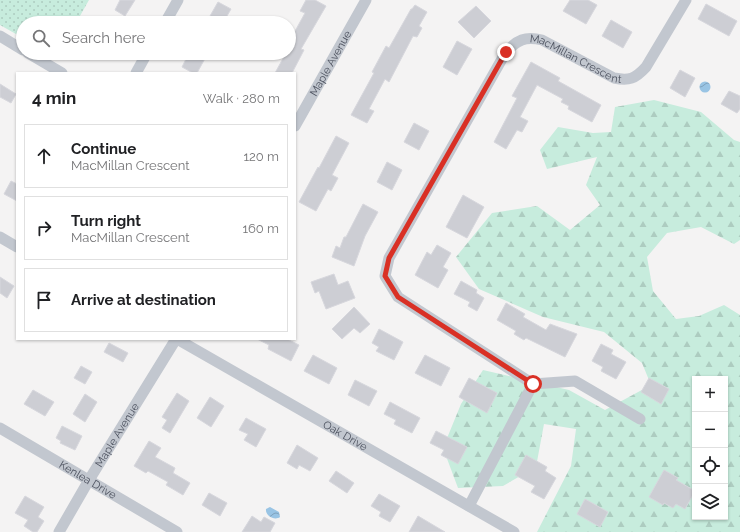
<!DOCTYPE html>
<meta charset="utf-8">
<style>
:root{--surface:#fff;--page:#f2f2f2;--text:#202124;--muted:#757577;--line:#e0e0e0}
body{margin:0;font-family:Raleway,sans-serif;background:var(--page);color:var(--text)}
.controls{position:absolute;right:12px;bottom:12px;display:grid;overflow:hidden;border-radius:0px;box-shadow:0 1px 3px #0004}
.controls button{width:36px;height:36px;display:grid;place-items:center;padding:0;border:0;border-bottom:1px solid var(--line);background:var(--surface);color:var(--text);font:20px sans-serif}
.stop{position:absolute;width:12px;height:12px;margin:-9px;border:3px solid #d93025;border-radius:50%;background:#fff}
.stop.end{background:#d93025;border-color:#fff;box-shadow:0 1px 4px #0008}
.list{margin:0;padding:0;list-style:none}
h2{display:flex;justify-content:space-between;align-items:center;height:52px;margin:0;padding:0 16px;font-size:17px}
h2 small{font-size:13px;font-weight:400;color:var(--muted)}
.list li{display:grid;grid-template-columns:26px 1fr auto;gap:12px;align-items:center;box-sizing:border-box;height:64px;margin:0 8px 8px;padding:0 8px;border:1px solid var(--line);border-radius:0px}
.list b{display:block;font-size:15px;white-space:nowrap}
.list p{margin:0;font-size:13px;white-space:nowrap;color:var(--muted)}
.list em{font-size:13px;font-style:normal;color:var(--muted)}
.icon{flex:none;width:22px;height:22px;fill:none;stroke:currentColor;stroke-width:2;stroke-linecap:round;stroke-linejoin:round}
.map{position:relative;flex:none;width:740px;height:532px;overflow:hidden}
.search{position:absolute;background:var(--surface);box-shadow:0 1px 3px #0004;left:16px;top:16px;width:280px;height:44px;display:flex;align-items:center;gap:10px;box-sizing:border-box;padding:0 14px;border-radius:22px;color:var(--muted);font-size:15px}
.panel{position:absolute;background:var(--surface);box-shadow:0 1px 3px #0004;left:16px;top:72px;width:280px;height:268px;border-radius:0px}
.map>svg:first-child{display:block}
</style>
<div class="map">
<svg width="740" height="532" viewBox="0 0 740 532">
<defs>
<pattern id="green-dots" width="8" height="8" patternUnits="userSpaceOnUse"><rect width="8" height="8" fill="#c7ecdd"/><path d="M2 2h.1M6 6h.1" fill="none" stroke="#adccc0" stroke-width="1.8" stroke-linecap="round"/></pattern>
<pattern id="forest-firs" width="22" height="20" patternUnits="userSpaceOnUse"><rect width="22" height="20" fill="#c7ecdd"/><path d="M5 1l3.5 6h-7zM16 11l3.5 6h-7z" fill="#adccc0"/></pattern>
<pattern id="water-waves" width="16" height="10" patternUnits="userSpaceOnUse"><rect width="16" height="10" fill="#99c4e4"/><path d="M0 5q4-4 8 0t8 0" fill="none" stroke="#7fa2bc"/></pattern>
</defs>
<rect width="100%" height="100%" fill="#f4f3f3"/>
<path fill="url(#green-dots)" d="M0 0H89L76 23H23V38L0 25Z"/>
<path fill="url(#forest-firs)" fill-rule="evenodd" d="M654 100 701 112 734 140 740 142V240L734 244 701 227 667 233 647 257 653 291 676 319 699 316 724 305 740 315V532H537L571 466 576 429 544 424 536 467 503 486 458 488 443 448 461 404 483 370 569 390 605 410 651 385 642 363 604 332 543 317 479 289 456 257 492 213 537 206 570 230 600 205 586 185 597 157 547 169 540 150 558 127 593 133 611 132 615 107ZM695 379H725V517H695Z"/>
<path fill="url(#water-waves)" d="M699.5 87a5.5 5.5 0 1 1 11 0a5.5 5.5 0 1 1-11 0Z
M270 507 279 512 280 517C275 521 265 516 266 509Z"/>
<path fill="#cdced4" stroke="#d7d7dd" d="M120 0H135L125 16 115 10Z
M306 0H315L326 6 301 49 304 50 292 73H275L286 53H289V42L305 13 300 11Z
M570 0H588L597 5 586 24 563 11Z
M218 2 231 9 223 23H206Z
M706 4 737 21 729 36 698 19Z
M415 5 427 12 419 26 422 28 417 37 413 36 389 82 385 79 369 109 374 111 367 123 351 115 374 73 372 72 386 46 389 48 411 9H412Z
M476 6 491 21 474 38 458 22Z
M611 20 632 32 623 48 602 36Z
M457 41 472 49 457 75 443 67Z
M189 53H208L197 73H193L182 67Z
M531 62 560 78 558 81 601 105 592 122 568 109 569 106 561 102 563 99 537 85 520 117 528 121 522 132 517 130 506 149 494 142 517 98 512 96Z
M680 70 695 78 685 97 670 88Z
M0 84 16 94 11 103 0 97Z
M729 91 740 96V109L737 113 721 104Z
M414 123 429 131 419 150 404 142Z
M336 136 349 143 332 175 338 178 331 191 328 189 316 211 299 202 318 167 319 168Z
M387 162 402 170 392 190 377 182Z
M11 181 17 184V201L4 194Z
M463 195 484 207 467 238 446 227Z
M363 204 378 212 365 236 354 266 332 257 336 246 340 248 344 237H346Z
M437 245 451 253 443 267 448 270 438 288 415 275 427 252 431 255Z
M334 274 338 285 348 281 355 298 326 309 319 291 315 293 311 282Z
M0 277 14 286 7 298 0 293Z
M461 281 477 290 476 293 484 298 477 311 468 306 470 302 454 294Z
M506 303 525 314 523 317 546 330 550 324 577 334 565 357 526 338 524 340 514 334 516 331 497 320Z
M354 307 370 324 360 333 354 328 342 339 332 329Z
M379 329 403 342 394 360 376 351 379 347 372 343Z
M257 339H287L299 345 291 361 268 349 269 345Z
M109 343 128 353 123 362 104 352Z
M601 344 613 350 611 354 626 362 616 379 601 371 603 367 592 361Z
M313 355 337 368 329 384 304 371Z
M425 355 450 368 441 386 415 373Z
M81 366 92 372 85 384 74 378Z
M469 378 497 393 487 413 459 397Z
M649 378 669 389 661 404 641 392Z
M355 380 377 391 369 406 348 395Z
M33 390 54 402 45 416 24 404Z
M177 393 189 401 170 433 162 428 167 420 162 417Z
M85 394 97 402 85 422 73 414Z
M210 397 224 406 211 427 197 418Z
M390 402 420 418 412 433 394 424 396 420 384 414Z
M246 418 266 429 256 447 244 440 248 434 239 430Z
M62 426 82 436 75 450 60 443 61 441 56 438Z
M436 431 467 447 458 464 441 455 444 450 430 443Z
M149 441 161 448 155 457 175 468 173 473 190 483 183 495 166 485 168 482 148 471 146 473 134 466Z
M297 445 318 458 310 471 299 465 297 469 287 463Z
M526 455 547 467 545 471 556 478 544 499 531 492 535 486 515 475Z
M664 470 678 478 676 480 695 491 685 509 676 504 673 508 664 503 663 505 649 497Z
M336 471 354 483 347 493 329 481Z
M209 493 227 503 220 516 202 505Z
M379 494 400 506 390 522 379 516 381 512 371 506Z
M25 496 44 507 38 517 44 521 37 532H33L24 526 28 520 15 513Z
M585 499 608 512 600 527 577 514Z
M252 516 261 522 264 517 275 523 270 532H242Z
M418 516 445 532H409Z"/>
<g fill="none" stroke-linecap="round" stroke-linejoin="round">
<g stroke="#c2c7cf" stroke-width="11">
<path d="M165 23 178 0"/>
<path d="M0 36 23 50"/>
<path d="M28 53 62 73"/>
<path d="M136 73 147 53"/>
<path id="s1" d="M295 126 366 0"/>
<path d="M0 237 17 247"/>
<path id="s2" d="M177 339 514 532"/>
<path id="s3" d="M640 419 575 381 533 384 398 297 385 276 389 258 506 52C517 40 525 36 542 40L614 78C629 81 635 79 646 67L686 0"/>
<path id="s4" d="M0 428 177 532"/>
<path d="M469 506 533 384"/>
<path id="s5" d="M59 532 89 480 176 339"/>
</g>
</g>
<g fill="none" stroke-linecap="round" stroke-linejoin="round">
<path stroke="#d93025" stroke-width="5" d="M506 52 389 258 385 276 398 297 533 384"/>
</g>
<g text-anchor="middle" stroke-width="4" stroke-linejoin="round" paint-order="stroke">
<g font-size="11" fill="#4c515e" stroke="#fff">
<text dy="4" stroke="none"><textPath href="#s3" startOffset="637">MacMillan Crescent</textPath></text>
<text dy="4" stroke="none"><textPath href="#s1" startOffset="72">Maple Avenue</textPath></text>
<text dy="4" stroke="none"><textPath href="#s5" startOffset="113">Maple Avenue</textPath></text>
<text dy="4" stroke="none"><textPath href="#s2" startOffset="194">Oak Drive</textPath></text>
<text dy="4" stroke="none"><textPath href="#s4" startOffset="102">Kenlea Drive</textPath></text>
</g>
</g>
</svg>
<div class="controls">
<button>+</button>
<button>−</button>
<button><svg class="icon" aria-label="locate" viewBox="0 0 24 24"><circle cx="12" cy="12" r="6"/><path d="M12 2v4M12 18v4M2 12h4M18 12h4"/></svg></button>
<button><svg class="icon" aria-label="layers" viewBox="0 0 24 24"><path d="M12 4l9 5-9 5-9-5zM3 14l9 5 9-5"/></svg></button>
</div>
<div class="stop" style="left:533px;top:384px"></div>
<div class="stop end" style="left:506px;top:52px"></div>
<div class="search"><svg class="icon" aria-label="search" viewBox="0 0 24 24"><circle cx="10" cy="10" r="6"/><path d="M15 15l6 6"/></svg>Search here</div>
<section class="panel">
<h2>4 min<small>Walk · 280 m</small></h2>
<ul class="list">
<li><svg class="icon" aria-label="ahead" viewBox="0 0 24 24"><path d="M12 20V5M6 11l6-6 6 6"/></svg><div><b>Continue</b><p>MacMillan Crescent</p></div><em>120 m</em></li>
<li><svg class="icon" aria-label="right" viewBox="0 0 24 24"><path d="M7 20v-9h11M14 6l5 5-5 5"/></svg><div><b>Turn right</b><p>MacMillan Crescent</p></div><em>160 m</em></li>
<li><svg class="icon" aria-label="arrive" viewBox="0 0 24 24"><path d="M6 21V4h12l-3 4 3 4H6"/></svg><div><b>Arrive at destination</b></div></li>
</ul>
</section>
</div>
